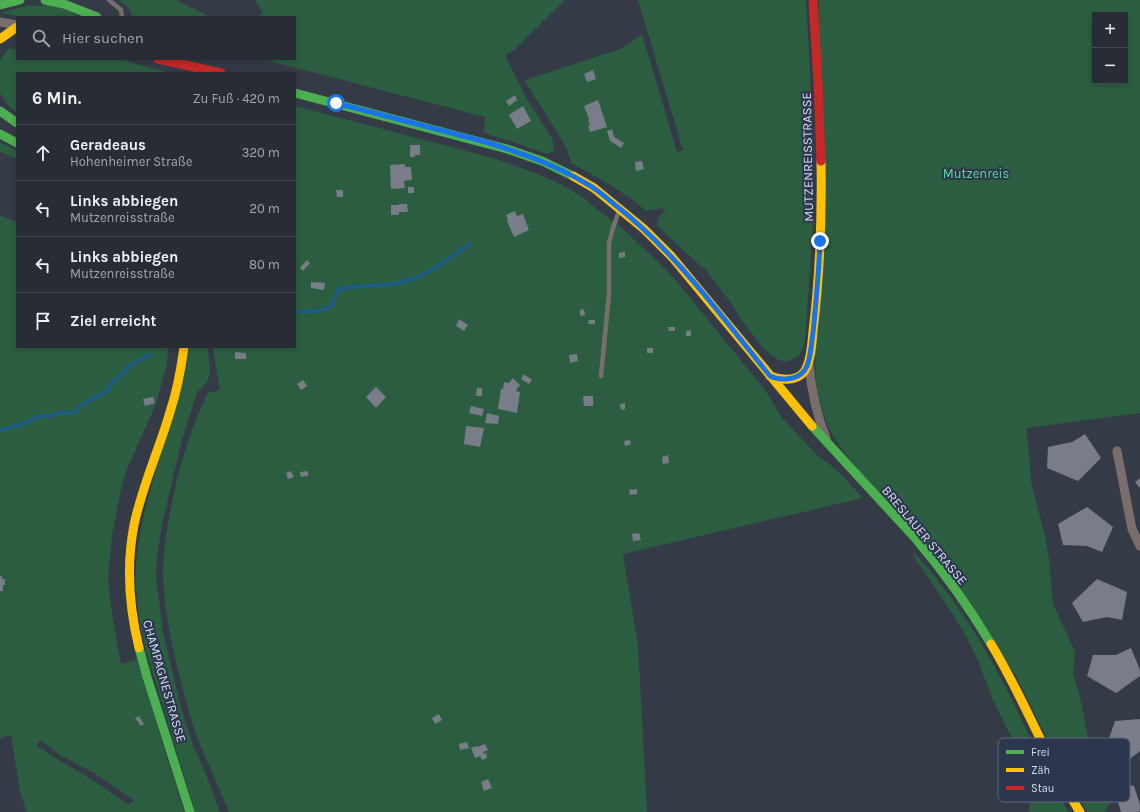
<!DOCTYPE html>
<html lang="de">
<meta charset="utf-8">
<style>
body{margin:0;font-family:Karla,sans-serif;background:#343841;color:#f1f3f6}
.controls{position:absolute;right:12px;top:12px;display:grid;overflow:hidden;border-radius:0px;box-shadow:0 2px 6px #0003}
.controls button{width:36px;height:36px;display:grid;place-items:center;padding:0;border:0;border-bottom:1px solid #444850;background:#282c35;color:#f1f3f6;font:20px sans-serif}
.stop{position:absolute;width:12px;height:12px;margin:-9px;border:3px solid #1a73e8;border-radius:50%;background:#fff}
.stop.end{background:#1a73e8;border-color:#fff;box-shadow:0 1px 4px #0008}
.list{margin:0;padding:0;list-style:none}
h2{display:flex;justify-content:space-between;align-items:center;height:52px;margin:0;padding:0 16px;font-size:17px}
h2 small{font-size:13px;font-weight:400;color:#a5a7ad}
.list li{display:grid;grid-template-columns:26px 1fr auto;gap:12px;align-items:center;box-sizing:border-box;height:56px;padding:0 16px;border-top:1px solid #444850}
.list b{display:block;font-size:15px;white-space:nowrap}
.list p{margin:0;font-size:13px;white-space:nowrap;color:#a5a7ad}
.list em{font-size:13px;font-style:normal;color:#a5a7ad}
.icon{flex:none;width:22px;height:22px;fill:none;stroke:currentColor;stroke-width:2;stroke-linecap:round;stroke-linejoin:round}
.map{position:relative;flex:none;width:1140px;height:812px;overflow:hidden}
.search{position:absolute;background:#282c35;box-shadow:0 2px 6px #0003;left:16px;top:16px;width:280px;height:44px;display:flex;align-items:center;gap:10px;box-sizing:border-box;padding:0 14px;border-radius:0px;color:#a5a7ad;font-size:15px}
.panel{position:absolute;background:#282c35;box-shadow:0 2px 6px #0003;left:16px;top:72px;width:280px;height:276px;border-radius:0px}
.map>svg:first-child{display:block}
</style>
<div class="map">
<svg width="1140" height="812" viewBox="0 0 1140 812">
<rect width="100%" height="100%" fill="#353a47"/>
<path fill="#2b5e41" fill-rule="evenodd" d="M119,0H176L211,17H132L129,8Z
M255,0H565L514,50L505,55L527,99L553,140L554,151L547,154L516,143L484,133L485,117L262,59H295V17H256L263,13Z
M638,0H806L814,144V210L806,329L804,345L800,354L797,357L787,362L779,360L771,355L762,347L739,316L731,303L706,270L686,253L657,225L659,216L666,211L662,208L647,211C623,192 598,177 571,163C567,145 557,132 548,118C540,106 532,93 525,80L623,48L642,34L677,152L683,150Z
M819,0H1140V413L1026,428L1030,464L1031,482L1045,536L1049,559L1053,604L1075,652L1073,674L1080,697L1092,757L1118,791L1104,812H1087L1067,779L1015,674L836,441C819,411 816,392 815,358ZM1095,15H1125V81H1095Z
M55,5L81,17H26L0,13L26,6Z
M17,45V59H119L169,73H17V113L7,104L0,93V60L4,54L9,48L14,50Z
M295,106L493,158L535,173L558,183L583,197L593,206L623,229L660,264L678,283L765,390L782,418L818,456L838,471L863,498L623,554L638,645L647,812H229C219,787 207,762 197,737C189,715 184,692 178,670C170,637 163,602 163,568C164,542 169,518 174,493C182,458 192,425 208,393L220,390L217,374L213,347H295Z
M0,142L17,151V159L1,152L0,154Z
M0,216L17,222V347H168L167,364L156,404L127,469L122,485L112,535L108,580L112,614L121,664L137,660L184,812H27L20,792L11,735L3,737L0,739ZM40,740L60,755L94,773L134,800L129,805L93,780L57,759L37,745Z
M189,347H208L210,375L207,382L197,392L182,440L163,520L157,554L156,577L163,632L181,708L194,748L205,772L220,812H195L145,647L139,618L135,579L137,552L143,518Z
M914,552C951,593 982,641 1007,690C1019,714 1030,738 1041,761C1050,778 1058,796 1069,812H1029L1031,796L1017,749L993,700L977,658L964,633L954,616L913,555Z"/>
<g fill="none" stroke-linecap="round" stroke-linejoin="round">
<path stroke="#1b5c89" stroke-width="3.5" d="M295,311C305,312 330,313 334,301C336,296 335,293 339,289C360,285 382,287 403,282C428,276 449,258 470,244
M0,430L23,424L40,416H50L63,412L71,413L74,412L83,404L106,392L110,385L131,365L151,354"/>
</g>
<path fill="#787d88" d="M593,70L596,79L587,82L584,74Z
M515,95L517,100L509,106L506,101Z
M598,100L607,127L590,132L588,126H590L588,120L589,119L584,106Z
M523,106L531,121L517,129L509,115Z
M612,129L614,137L624,143L621,148L610,141L607,131Z
M410,145H420V155H415V157H410Z
M642,161L644,169L636,171L635,162Z
M405,164V167H411L412,180L404,181L405,188L391,189L390,165Z
M408,187H414V193H408Z
M336,190H343V197H337Z
M399,204H407L408,212H399V215H391V205H399Z
M515,211L517,216L523,214L529,230L514,237L507,221L508,220L506,215Z
M625,252V257L619,258V253Z
M307,260L310,263L303,271L300,268Z
M311,282L325,283L324,290L311,288Z
M584,309L585,315L580,316V310Z
M459,319L468,325L464,331L456,326Z
M589,320H595V324H588Z
M668,327H675V331H669Z
M691,330V336H686V331Z
M647,348H653V353H647Z
M235,352L246,353V359H235Z
M577,354L578,361L570,363L569,355Z
M524,374L532,380L529,384L521,379Z
M513,378L520,385L516,390V391L520,392L517,413L498,409L501,389H503L504,382L509,383Z
M303,380L307,386L301,390L297,384Z
M376,387L386,397L376,408L366,397Z
M477,388H482V396H476Z
M583,396H593V406H584Z
M153,397L155,403L145,406L143,399Z
M625,403V409L621,410L620,404Z
M471,406L484,409L482,416L469,413Z
M487,413L499,416L498,424L485,423Z
M466,426L484,428L480,447L464,444Z
M1085,434L1101,458L1078,481L1047,468L1048,447L1072,442Z
M630,440L631,444L625,446L624,441Z
M668,455L669,463L663,464L662,457Z
M291,471L294,477L288,479L286,473Z
M308,471V476L301,477L300,472Z
M1140,478V488L1135,482Z
M637,489V494L630,495L629,490Z
M1087,507L1113,527L1102,552L1087,546L1063,545L1058,524Z
M639,533L641,540L633,541L632,534Z
M0,576H2V579H5V585H3V591H0Z
M1097,579L1127,592L1122,620L1107,617L1083,622L1072,603Z
M1131,648L1140,670V676L1116,693L1087,676L1093,655H1116Z
M439,714L442,720L435,724L432,718Z
M139,716L144,724L141,726L135,718Z
M1140,719V751L1122,765L1104,753L1115,721Z
M467,742L469,748L460,750L459,744Z
M485,744L488,750L483,752L484,754L486,753L487,758L482,760L480,756L475,758L471,748L477,746V747Z
M488,779L492,788L484,791L481,782Z
M1125,785L1134,786L1140,805V811L1138,812H1121L1118,802L1124,801Z"/>
<g fill="none" stroke-linecap="round" stroke-linejoin="round">
<path stroke="#7a6e6d" stroke-width="4.5" d="M109,0L121,10L122,17
M601,376L609,293V243L613,228L619,211"/>
<path stroke="#7a6e6d" stroke-width="9" d="M0,22L17,25
M809,363C811,390 816,413 826,438
M1117,451L1132,529L1140,546"/>
<path stroke="#4caf50" stroke-width="9" d="M45,0L64,4L97,17
M0,5L20,0
M295,93L507,149L542,161L573,176
M0,111L17,123
M0,134L17,143
M812,426L916,539C944,572 969,607 991,644
M139,648L147,677L190,812"/>
<path stroke="#ffc107" stroke-width="9" d="M0,39L17,27
M573,176L594,188L644,229L672,257L812,426
M770,376C780,380 796,382 804,372C811,363 812,343 813,331C820,274 822,218 821,161
M991,644C1024,698 1046,759 1080,812
M139,648C129,607 126,566 134,525C142,486 159,450 170,412C177,391 181,369 184,347"/>
<path stroke="#c62828" stroke-width="9" d="M813,0L818,81L821,161
M158,59L221,73"/>
</g>
<g fill="none" stroke-linecap="round" stroke-linejoin="round">
<path stroke="#1a73e8" stroke-width="5" d="M336,103L486,142C521,153 556,165 587,184C597,189 605,197 614,204C676,252 721,316 770,376C780,381 797,380 804,371C811,363 811,343 813,333C816,302 819,272 820,241"/>
</g>
<g text-anchor="middle" stroke-width="4" stroke-linejoin="round" paint-order="stroke">
<g font-size="13" fill="#d7deee" stroke="#2d364f">
<text transform="translate(807 157) rotate(-91)" y="5">MUTZENREISSTRASSE</text>
<text transform="translate(925 535) rotate(50)" y="5">BRESLAUER STRASSE</text>
<text transform="translate(165 681) rotate(74)" y="5">CHAMPAGNESTRASSE</text>
</g>
<g font-size="13" fill="#5cdd90" stroke="#2d364f">
<text x="976" y="178">Mutzenreis</text>
</g>
</g>
<rect x="998" y="738" width="132" height="64" rx="6" fill="#2d364f" stroke="#60687f" stroke-width="1"/>
<rect x="1006" y="750" width="18" height="4" fill="#4caf50"/>
<rect x="1006" y="768" width="18" height="4" fill="#ffc107"/>
<rect x="1006" y="786" width="18" height="4" fill="#c62828"/>
<g font-size="11" fill="#d7deee">
<text x="1031" y="756">Frei</text>
<text x="1031" y="774">Zäh</text>
<text x="1031" y="792">Stau</text>
</g>
</svg>
<div class="controls">
<button>+</button>
<button>−</button>
</div>
<div class="stop" style="left:336px;top:103px"></div>
<div class="stop end" style="left:820px;top:241px"></div>
<div class="search"><svg class="icon" aria-label="search" viewBox="0 0 24 24"><circle cx="10" cy="10" r="6"/><path d="M15 15l6 6"/></svg>Hier suchen</div>
<section class="panel">
<h2>6 Min.<small>Zu Fuß · 420 m</small></h2>
<ul class="list">
<li><svg class="icon" aria-label="ahead" viewBox="0 0 24 24"><path d="M12 20V5M6 11l6-6 6 6"/></svg><div><b>Geradeaus</b><p>Hohenheimer Straße</p></div><em>320 m</em></li>
<li><svg class="icon" aria-label="left" viewBox="0 0 24 24"><path d="M17 20v-9H6M10 6l-5 5 5 5"/></svg><div><b>Links abbiegen</b><p>Mutzenreisstraße</p></div><em>20 m</em></li>
<li><svg class="icon" aria-label="left" viewBox="0 0 24 24"><path d="M17 20v-9H6M10 6l-5 5 5 5"/></svg><div><b>Links abbiegen</b><p>Mutzenreisstraße</p></div><em>80 m</em></li>
<li><svg class="icon" aria-label="arrive" viewBox="0 0 24 24"><path d="M6 21V4h12l-3 4 3 4H6"/></svg><div><b>Ziel erreicht</b></div></li>
</ul>
</section>
</div>
